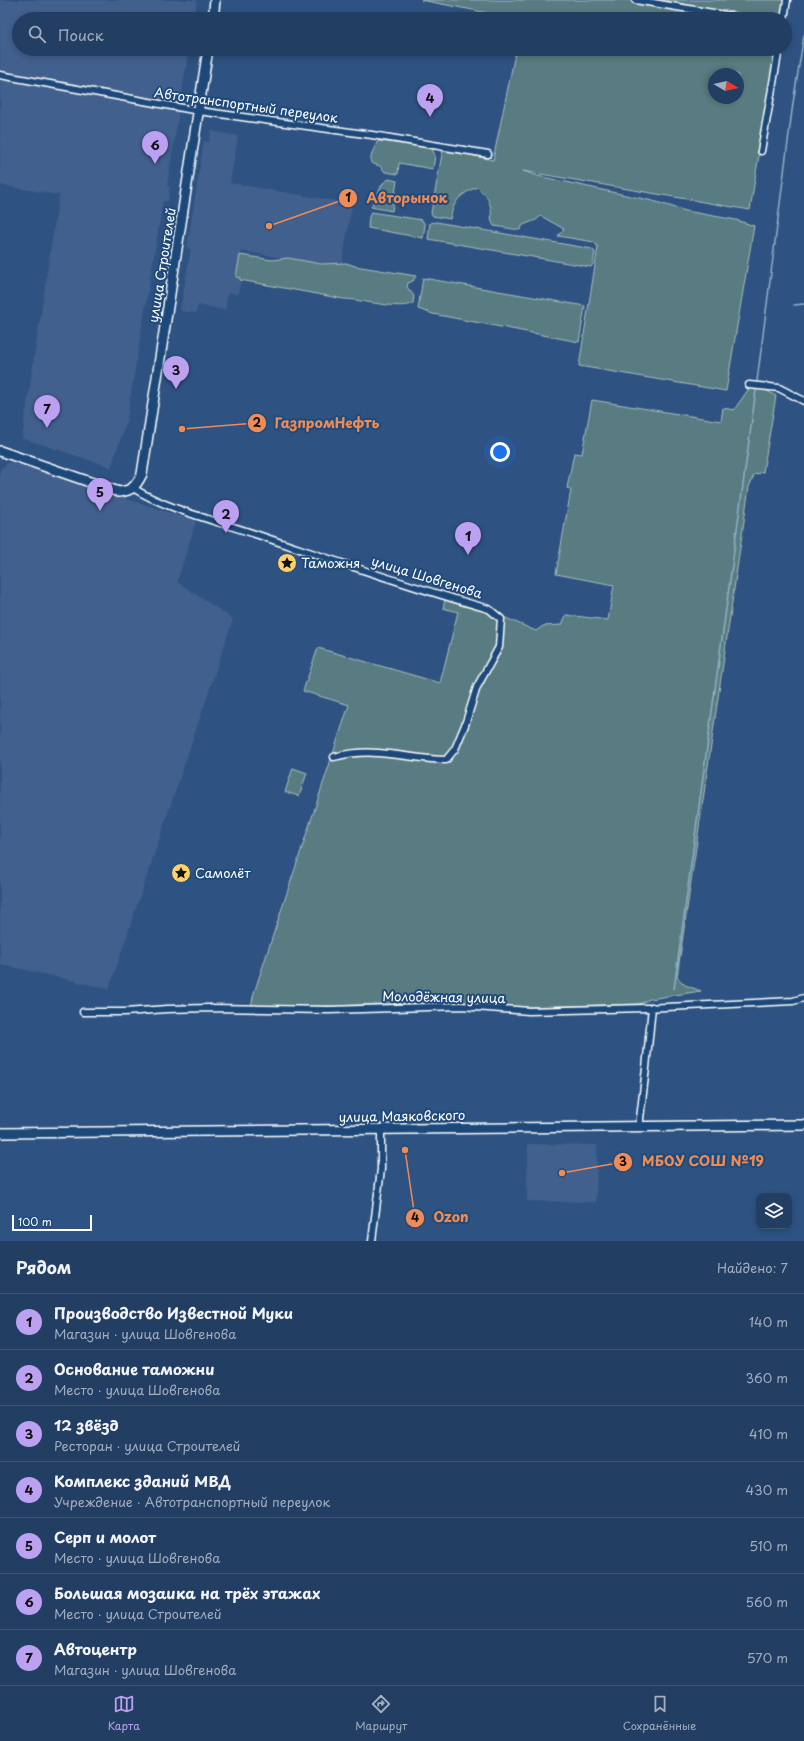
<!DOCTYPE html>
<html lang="ru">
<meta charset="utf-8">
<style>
body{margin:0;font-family:"Playpen Sans",sans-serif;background:#2e496b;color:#f1f3f6}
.controls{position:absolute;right:12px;bottom:12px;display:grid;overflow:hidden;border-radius:8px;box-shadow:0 2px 6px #0003}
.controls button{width:36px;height:36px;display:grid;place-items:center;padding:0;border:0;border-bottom:1px solid #3f5777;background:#223e62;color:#f1f3f6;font:20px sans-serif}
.compass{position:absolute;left:708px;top:68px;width:36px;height:36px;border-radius:50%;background:#223e62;box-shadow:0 2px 6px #0003;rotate:99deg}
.scale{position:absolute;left:12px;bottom:10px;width:80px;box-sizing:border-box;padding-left:4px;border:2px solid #fff;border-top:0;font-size:11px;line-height:14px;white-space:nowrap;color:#fff;-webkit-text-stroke:3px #1f4a7a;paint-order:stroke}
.you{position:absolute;left:500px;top:452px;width:14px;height:14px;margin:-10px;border:3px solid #fff;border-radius:50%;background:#1a73e8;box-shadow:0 0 0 6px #1a73e833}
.badge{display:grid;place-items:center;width:26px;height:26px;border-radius:50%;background:#bca0f2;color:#111;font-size:13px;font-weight:700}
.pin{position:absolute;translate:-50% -33px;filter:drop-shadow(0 1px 2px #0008)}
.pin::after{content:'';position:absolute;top:21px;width:14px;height:12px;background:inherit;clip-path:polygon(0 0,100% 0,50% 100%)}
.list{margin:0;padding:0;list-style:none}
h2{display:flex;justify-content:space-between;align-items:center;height:52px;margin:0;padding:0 16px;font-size:17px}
h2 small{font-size:13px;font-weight:400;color:#a2aebe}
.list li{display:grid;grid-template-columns:26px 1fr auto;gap:12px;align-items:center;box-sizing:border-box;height:56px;padding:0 16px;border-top:1px solid #3f5777}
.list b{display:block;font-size:15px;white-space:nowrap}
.list p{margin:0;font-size:13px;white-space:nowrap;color:#a2aebe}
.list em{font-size:13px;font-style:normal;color:#a2aebe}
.icon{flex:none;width:22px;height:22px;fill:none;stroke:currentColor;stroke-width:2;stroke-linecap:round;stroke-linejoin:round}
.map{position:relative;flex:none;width:804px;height:1241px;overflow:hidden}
.search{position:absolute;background:#223e62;box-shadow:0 2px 6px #0003;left:12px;right:12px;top:12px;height:44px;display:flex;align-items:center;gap:10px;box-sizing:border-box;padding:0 14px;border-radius:22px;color:#a2aebe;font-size:15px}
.sheet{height:444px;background:#223e62}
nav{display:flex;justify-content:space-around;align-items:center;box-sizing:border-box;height:56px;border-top:1px solid #3f5777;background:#223e62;font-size:11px;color:#a2aebe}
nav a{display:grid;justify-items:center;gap:2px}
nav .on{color:#bca0f2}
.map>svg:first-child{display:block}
</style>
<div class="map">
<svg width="804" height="1241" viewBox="0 0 804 1241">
<rect width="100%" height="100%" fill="#2e5382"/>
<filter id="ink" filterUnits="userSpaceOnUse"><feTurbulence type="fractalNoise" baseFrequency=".025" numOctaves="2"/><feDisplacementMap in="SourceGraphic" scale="8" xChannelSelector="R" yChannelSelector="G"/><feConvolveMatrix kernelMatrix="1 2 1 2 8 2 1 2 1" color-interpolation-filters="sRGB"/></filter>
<g filter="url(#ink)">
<path fill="#43618e" d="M0,0H197L194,19H19V49H189L167,186L170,187L168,201H163L126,423L111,467L22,438L59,195L0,185Z
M211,131L238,136L230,183L352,204L342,264H321L241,251L236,277L241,278L238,294L228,293L225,310L198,305L196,313L180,311L191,249L187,248L204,141L209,142Z
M10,462L196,521L177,582L233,619L109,989L0,964V469Z
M528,1144L597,1145L596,1202L527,1201Z"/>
<path fill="#587c81" stroke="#acbec0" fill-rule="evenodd" d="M421,0H784L781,19H519Z
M516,49H776L750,210L523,171L538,176L653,201L686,211L736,220L754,226L726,391L579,366L598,247L594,242L558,236L564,229L541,216L536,220L523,225L520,230L494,226C489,219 493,212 490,205C488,197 483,192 477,187C459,195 454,201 450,219L433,216L431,213L443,149L493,160ZM714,74H738V98H714Z
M378,141L432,148L435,156L433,169L399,163L398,174L385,172L380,166L371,163C370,155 374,148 378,141Z
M389,179L397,181L392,211L371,207L383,183Z
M371,212L422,220L425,225L423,238L368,228L369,217Z
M436,222L592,249L595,252L593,264L591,267L428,239L430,223Z
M240,255L272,260L288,258L321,264L346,263L355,266L416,276L413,281L408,283L407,287L414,296L413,303C402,311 359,299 344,299L240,280V278L236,277Z
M423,278L585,306L579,342L433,314L418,309Z
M750,387L764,389L776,396L763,472L754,475L749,487L677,977L685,985L701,991L650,999L639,1004L521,1007L406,1003L330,1006H251L254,993L349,705L303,691L318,648L440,683L458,612L443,608L445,600L468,607L492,612L536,631L543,626L562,625L566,615L608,620L614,585L556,574L571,490L567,488L574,453L582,454L592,400L721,421L723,408L734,410Z
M293,768L307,773L299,796L285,792Z"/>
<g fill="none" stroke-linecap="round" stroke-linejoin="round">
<path stroke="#91b1c8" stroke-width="1.5" d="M794,305L804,304
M757,381L793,103L804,35
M674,989L756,390"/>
<g stroke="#fff" stroke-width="9">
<path id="street" d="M635,0L749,19
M784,19L787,0
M0,75L199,111L372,135L488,154
M761,151L779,49
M749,385L779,388L804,401
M133,488C166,509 217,521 255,534C333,560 410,587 489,609L501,619L499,647L477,687L465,725L455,749L446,760C405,759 376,746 334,757
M83,1012H125L167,1009L209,1008L329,1010L461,1006L529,1011L645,1008L793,1001L804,998
M639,1127L646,1068L652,1007
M372,1241L381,1169V1129"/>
</g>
<g stroke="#fff" stroke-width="12">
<path id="secondary" d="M213,19L215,0
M0,451L119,492C132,491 136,486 142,474L208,49
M0,1133C268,1131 536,1128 804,1125"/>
</g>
<use href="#street" stroke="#1f4a7a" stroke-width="6"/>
<use href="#secondary" stroke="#1f4a7a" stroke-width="9"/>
</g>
</g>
<defs>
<g id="sight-disc" transform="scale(1)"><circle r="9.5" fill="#ffd166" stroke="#1f4a7a"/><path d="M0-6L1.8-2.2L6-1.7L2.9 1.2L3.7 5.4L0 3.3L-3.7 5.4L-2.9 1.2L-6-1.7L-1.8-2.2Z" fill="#111"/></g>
</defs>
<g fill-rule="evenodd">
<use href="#sight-disc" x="287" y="563"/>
<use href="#sight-disc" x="181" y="873"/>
</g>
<g text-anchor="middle" stroke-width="4" stroke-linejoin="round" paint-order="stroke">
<g font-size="13" fill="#fff" stroke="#1f4a7a">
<text transform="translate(246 105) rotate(8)" y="5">Автотранспортный переулок</text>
<text transform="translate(162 265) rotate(-81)" y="5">улица Строителей</text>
<text transform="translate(427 577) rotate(17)" y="5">улица Шовгенова</text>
<text transform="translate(444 997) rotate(1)" y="5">Молодёжная улица</text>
<text transform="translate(402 1116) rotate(-1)" y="5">улица Маяковского</text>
</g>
<g font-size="13" fill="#fff" stroke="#1f4a7a" text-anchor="start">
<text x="301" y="568">Таможня</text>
<text x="195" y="878">Самолёт</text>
</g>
</g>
<path fill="none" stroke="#ef8b55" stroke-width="1.5" d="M269 226L348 198M182 429L257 423M562 1173L623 1162M405 1150L415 1218"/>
<g fill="#ef8b55" stroke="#1f4a7a" stroke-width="1.5">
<circle cx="269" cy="226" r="4"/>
<circle cx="182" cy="429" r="4"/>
<circle cx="562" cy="1173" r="4"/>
<circle cx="405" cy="1150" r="4"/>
<circle cx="348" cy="198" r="10"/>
<circle cx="257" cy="423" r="10"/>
<circle cx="623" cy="1162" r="10"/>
<circle cx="415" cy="1218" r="10"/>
</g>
<g font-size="12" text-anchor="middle" font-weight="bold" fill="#111">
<text x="348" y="202">1</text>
<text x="257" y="427">2</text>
<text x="623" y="1166">3</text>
<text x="415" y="1222">4</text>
</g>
<g font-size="14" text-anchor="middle" font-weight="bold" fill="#ef8b55" stroke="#1f4a7a" stroke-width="4" stroke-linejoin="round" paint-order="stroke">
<text x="407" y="203">Авторынок</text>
<text x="327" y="428">ГазпромНефть</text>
<text x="703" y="1166">МБОУ СОШ №19</text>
<text x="451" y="1222">Ozon</text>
</g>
</svg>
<div class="controls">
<button><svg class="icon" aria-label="layers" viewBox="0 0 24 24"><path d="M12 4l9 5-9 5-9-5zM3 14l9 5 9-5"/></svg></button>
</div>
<svg class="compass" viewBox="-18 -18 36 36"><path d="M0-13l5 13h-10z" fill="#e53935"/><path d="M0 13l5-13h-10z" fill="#a2aebe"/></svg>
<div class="scale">100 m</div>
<div class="you"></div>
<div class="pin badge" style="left:468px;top:555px">1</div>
<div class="pin badge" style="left:226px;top:533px">2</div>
<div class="pin badge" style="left:176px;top:389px">3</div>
<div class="pin badge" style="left:430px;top:117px">4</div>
<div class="pin badge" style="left:100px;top:511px">5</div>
<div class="pin badge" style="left:155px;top:164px">6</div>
<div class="pin badge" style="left:47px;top:428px">7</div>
<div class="search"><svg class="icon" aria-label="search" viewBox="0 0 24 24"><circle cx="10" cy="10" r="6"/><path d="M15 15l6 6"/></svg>Поиск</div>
</div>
<section class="sheet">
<h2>Рядом<small>Найдено: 7</small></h2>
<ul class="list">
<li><span class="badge">1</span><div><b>Производство Известной Муки</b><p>Магазин · улица Шовгенова</p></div><em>140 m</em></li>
<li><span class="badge">2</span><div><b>Основание таможни</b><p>Место · улица Шовгенова</p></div><em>360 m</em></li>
<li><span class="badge">3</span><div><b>12 звёзд</b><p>Ресторан · улица Строителей</p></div><em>410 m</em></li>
<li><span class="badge">4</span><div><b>Комплекс зданий МВД</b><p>Учреждение · Автотранспортный переулок</p></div><em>430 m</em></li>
<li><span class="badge">5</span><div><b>Серп и молот</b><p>Место · улица Шовгенова</p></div><em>510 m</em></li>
<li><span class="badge">6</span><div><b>Большая мозаика на трёх этажах</b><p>Место · улица Строителей</p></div><em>560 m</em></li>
<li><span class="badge">7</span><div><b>Автоцентр</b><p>Магазин · улица Шовгенова</p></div><em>570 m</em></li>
</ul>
</section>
<nav>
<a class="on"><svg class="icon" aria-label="map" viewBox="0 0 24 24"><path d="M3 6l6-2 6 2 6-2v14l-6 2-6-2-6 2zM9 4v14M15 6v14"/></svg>Карта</a>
<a><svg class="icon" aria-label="directions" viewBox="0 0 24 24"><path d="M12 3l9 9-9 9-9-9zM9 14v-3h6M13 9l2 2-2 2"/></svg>Маршрут</a>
<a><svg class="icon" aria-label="saved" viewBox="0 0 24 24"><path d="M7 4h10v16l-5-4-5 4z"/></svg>Сохранённые</a>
</nav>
